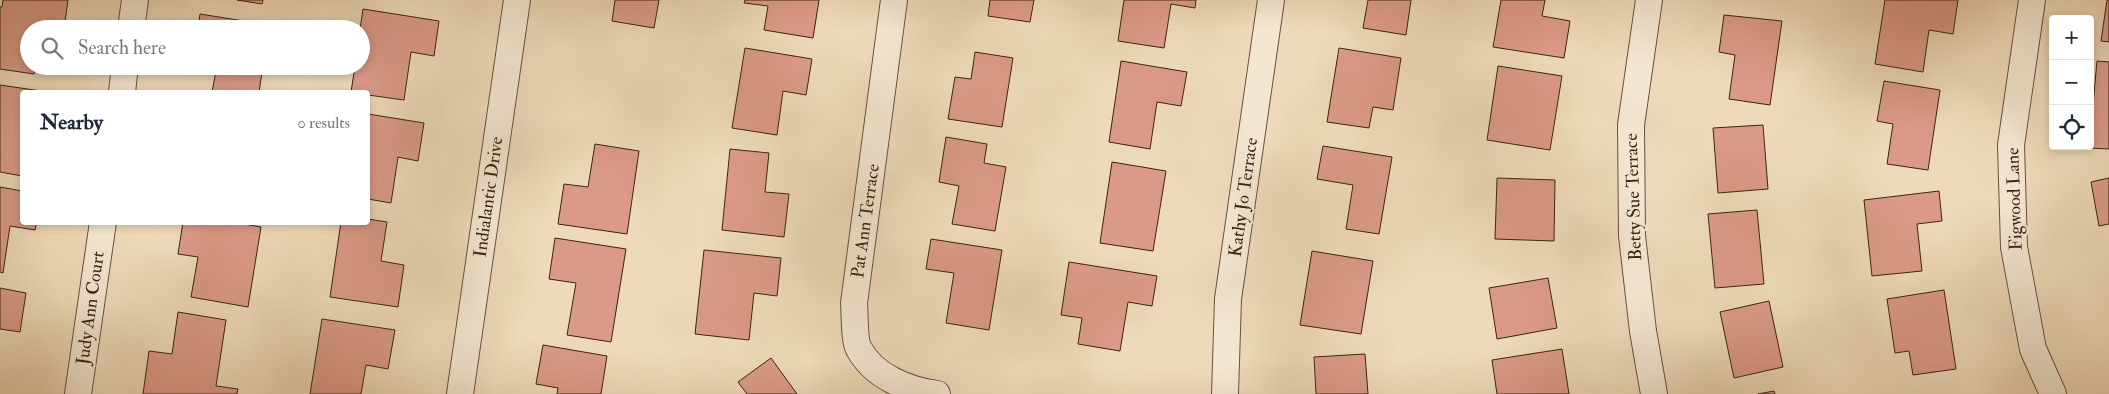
<!DOCTYPE html>
<meta charset="utf-8">
<style>
body{margin:0;font-family:"IM FELL Double Pica",serif;background:#f6f6f7;color:#1f2937}
.controls{position:absolute;right:15px;top:15px;display:grid;overflow:hidden;border-radius:5px;box-shadow:0 2px 8px #0003}
.controls button{width:45px;height:45px;display:grid;place-items:center;padding:0;border:0;border-bottom:1px solid #e0e1e3;background:#fff;color:#1f2937;font:25px sans-serif}
.list{margin:0;padding:0;list-style:none}
h2{display:flex;justify-content:space-between;align-items:center;height:65px;margin:0;padding:0 20px;font-size:21px}
h2 small{font-size:16px;font-weight:400;color:#747a83}
.icon{flex:none;width:28px;height:28px;fill:none;stroke:currentColor;stroke-width:2;stroke-linecap:round;stroke-linejoin:round}
.map{position:relative;flex:none;width:2109px;height:394px;overflow:hidden}
.search{position:absolute;background:#fff;box-shadow:0 2px 8px #0003;left:20px;top:20px;width:350px;height:55px;display:flex;align-items:center;gap:12px;box-sizing:border-box;padding:0 18px;border-radius:28px;color:#747a83;font-size:19px}
.panel{position:absolute;background:#fff;box-shadow:0 2px 8px #0003;left:20px;top:90px;width:350px;height:135px;border-radius:5px}
.map>svg:first-child{display:block}
</style>
<div class="map">
<svg width="2109" height="394" viewBox="0 0 2109 394">
<rect width="100%" height="100%" fill="#eedab9"/>
<filter id="stains"><feTurbulence type="fractalNoise" baseFrequency=".004" numOctaves="4"/><feColorMatrix values="0 0 0 0 .2 0 0 0 0 .09 0 0 0 0 .02 0 0 0 .5 -.17"/></filter>
<radialGradient id="worn" r=".72"><stop offset=".6" stop-color="#630" stop-opacity="0"/><stop offset="1" stop-color="#630" stop-opacity=".3"/></radialGradient>
<path fill="#db9a88" stroke="#3c2316" d="M3,0H68L64,29H29V66H36L34,74L0,69V7H2Z
M237,0H263L262,4Z
M615,0H659L654,28L612,21Z
M745,0H819L813,38L764,30L768,6L744,3Z
M990,0H1034L1030,22L988,16Z
M1124,0H1196L1195,8L1171,4L1164,48L1118,41Z
M1368,0H1411L1406,35L1363,28Z
M1501,0H1545L1542,16L1570,21L1564,58L1493,47Z
M1885,0H1958L1953,34L1929,30L1923,72L1875,64Z
M2107,0H2109V42L2101,41Z
M363,9L439,21L434,56L411,52L404,100L368,95V92H351L355,66H361L360,29Z
M200,14L269,25V29H198Z
M1724,15L1782,21L1770,105L1729,99L1735,55L1719,52Z
M745,48L812,59L806,95L783,91L777,135L732,128Z
M1339,48L1401,58L1393,110L1373,107L1369,128L1327,122Z
M975,52L1013,58L1002,127L948,119L955,77L971,79Z
M1121,61L1187,72L1181,106L1157,102L1150,149L1109,142Z
M2097,61L2109,62V149L2089,148Z
M217,66H263L259,92H212Z
M1498,66L1562,76L1550,150L1487,140Z
M1884,81L1940,90L1928,170L1887,164L1893,124L1877,121Z
M0,85L48,92H22V176L0,172Z
M368,114L424,123L418,161L398,157L391,203L368,199Z
M1763,125L1768,189L1718,193L1713,128Z
M946,137L987,144L984,163L1006,167L995,231L952,224L959,186L939,182Z
M595,144L639,151L627,234L558,224L564,184L588,187Z
M1323,146L1392,157L1379,234L1346,229L1353,185L1317,179Z
M730,149L769,153L765,192L789,194L784,237L722,230Z
M1112,162L1166,171L1153,251L1100,243Z
M1497,178L1555,180L1554,241L1495,239Z
M2109,178V224L2099,226L2091,182Z
M0,187L22,191V222H37L35,230L10,226L3,273L0,272Z
M1939,191L1942,221L1917,224L1922,271L1872,276L1864,200Z
M1757,210L1764,284L1715,288L1708,214Z
M368,219L387,222L381,261L404,265L398,307L330,297L341,222H368Z
M183,222H233L261,227L248,307L191,297L198,257L178,254Z
M555,238L626,249L611,342L567,335L576,283L549,279Z
M931,239L1002,250L989,330L946,323L954,273L926,269Z
M704,250L781,258L777,296L754,293L749,340L695,334Z
M1312,251L1373,261L1361,334L1300,325Z
M1069,262L1157,276L1152,306L1128,302L1120,351L1078,344L1082,318L1061,315Z
M1548,278L1557,328L1497,339L1489,288Z
M0,288L26,293L20,332L0,329Z
M1944,290L1956,369L1913,375L1909,351L1895,353L1887,299Z
M1769,301L1783,367L1734,378L1720,312Z
M178,312L226,320L216,386L238,389L237,394H143L149,351L172,354Z
M322,319L395,330L388,369L366,365L361,394H310Z
M543,345L607,356L601,394H557L558,388L536,384Z
M1562,349L1569,394H1497L1492,360Z
M1365,354L1368,394H1316L1314,357Z
M771,358L797,394H747L738,382Z
M1774,391L1775,394H1758Z"/>
<g fill="none" stroke-linecap="round" stroke-linejoin="round">
<g stroke="#68513f" stroke-width="28">
<path id="street" d="M894,0L854,303C855,314 854,341 859,349C874,377 908,390 937,394
M1649,0L1631,125L1632,236L1643,331L1654,394
M2032,0L2011,145L2014,247L2033,349L2053,394
M131,29L135,0
M122,92L125,66
M78,394L103,222
M460,394L517,0
M1225,394L1228,299L1271,0"/>
</g>
<use href="#street" stroke="#f4e7d2" stroke-width="26"/>
</g>
<g text-anchor="middle" stroke-width="4.5" stroke-linejoin="round" paint-order="stroke">
<g font-size="18" fill="#3c2316" stroke="#f4e7d2">
<text transform="translate(488 197) rotate(-82)" y="6">Indialantic Drive</text>
<text transform="translate(1243 197) rotate(-82)" y="6">Kathy Jo Terrace</text>
<text transform="translate(1633 197) rotate(-92)" y="6">Betty Sue Terrace</text>
<text transform="translate(2014 199) rotate(-92)" y="6">Figwood Lane</text>
<text transform="translate(865 221) rotate(-82)" y="6">Pat Ann Terrace</text>
<text transform="translate(90 308) rotate(-82)" y="6">Judy Ann Court</text>
</g>
</g>
<rect width="100%" height="100%" filter="url(#stains)"/>
<rect width="100%" height="100%" fill="url(#worn)"/>
</svg>
<div class="controls">
<button>+</button>
<button>−</button>
<button><svg class="icon" aria-label="locate" viewBox="0 0 24 24"><circle cx="12" cy="12" r="6"/><path d="M12 2v4M12 18v4M2 12h4M18 12h4"/></svg></button>
</div>
<div class="search"><svg class="icon" aria-label="search" viewBox="0 0 24 24"><circle cx="10" cy="10" r="6"/><path d="M15 15l6 6"/></svg>Search here</div>
<section class="panel">
<h2>Nearby<small>0 results</small></h2>
<ul class="list">
</ul>
</section>
</div>
